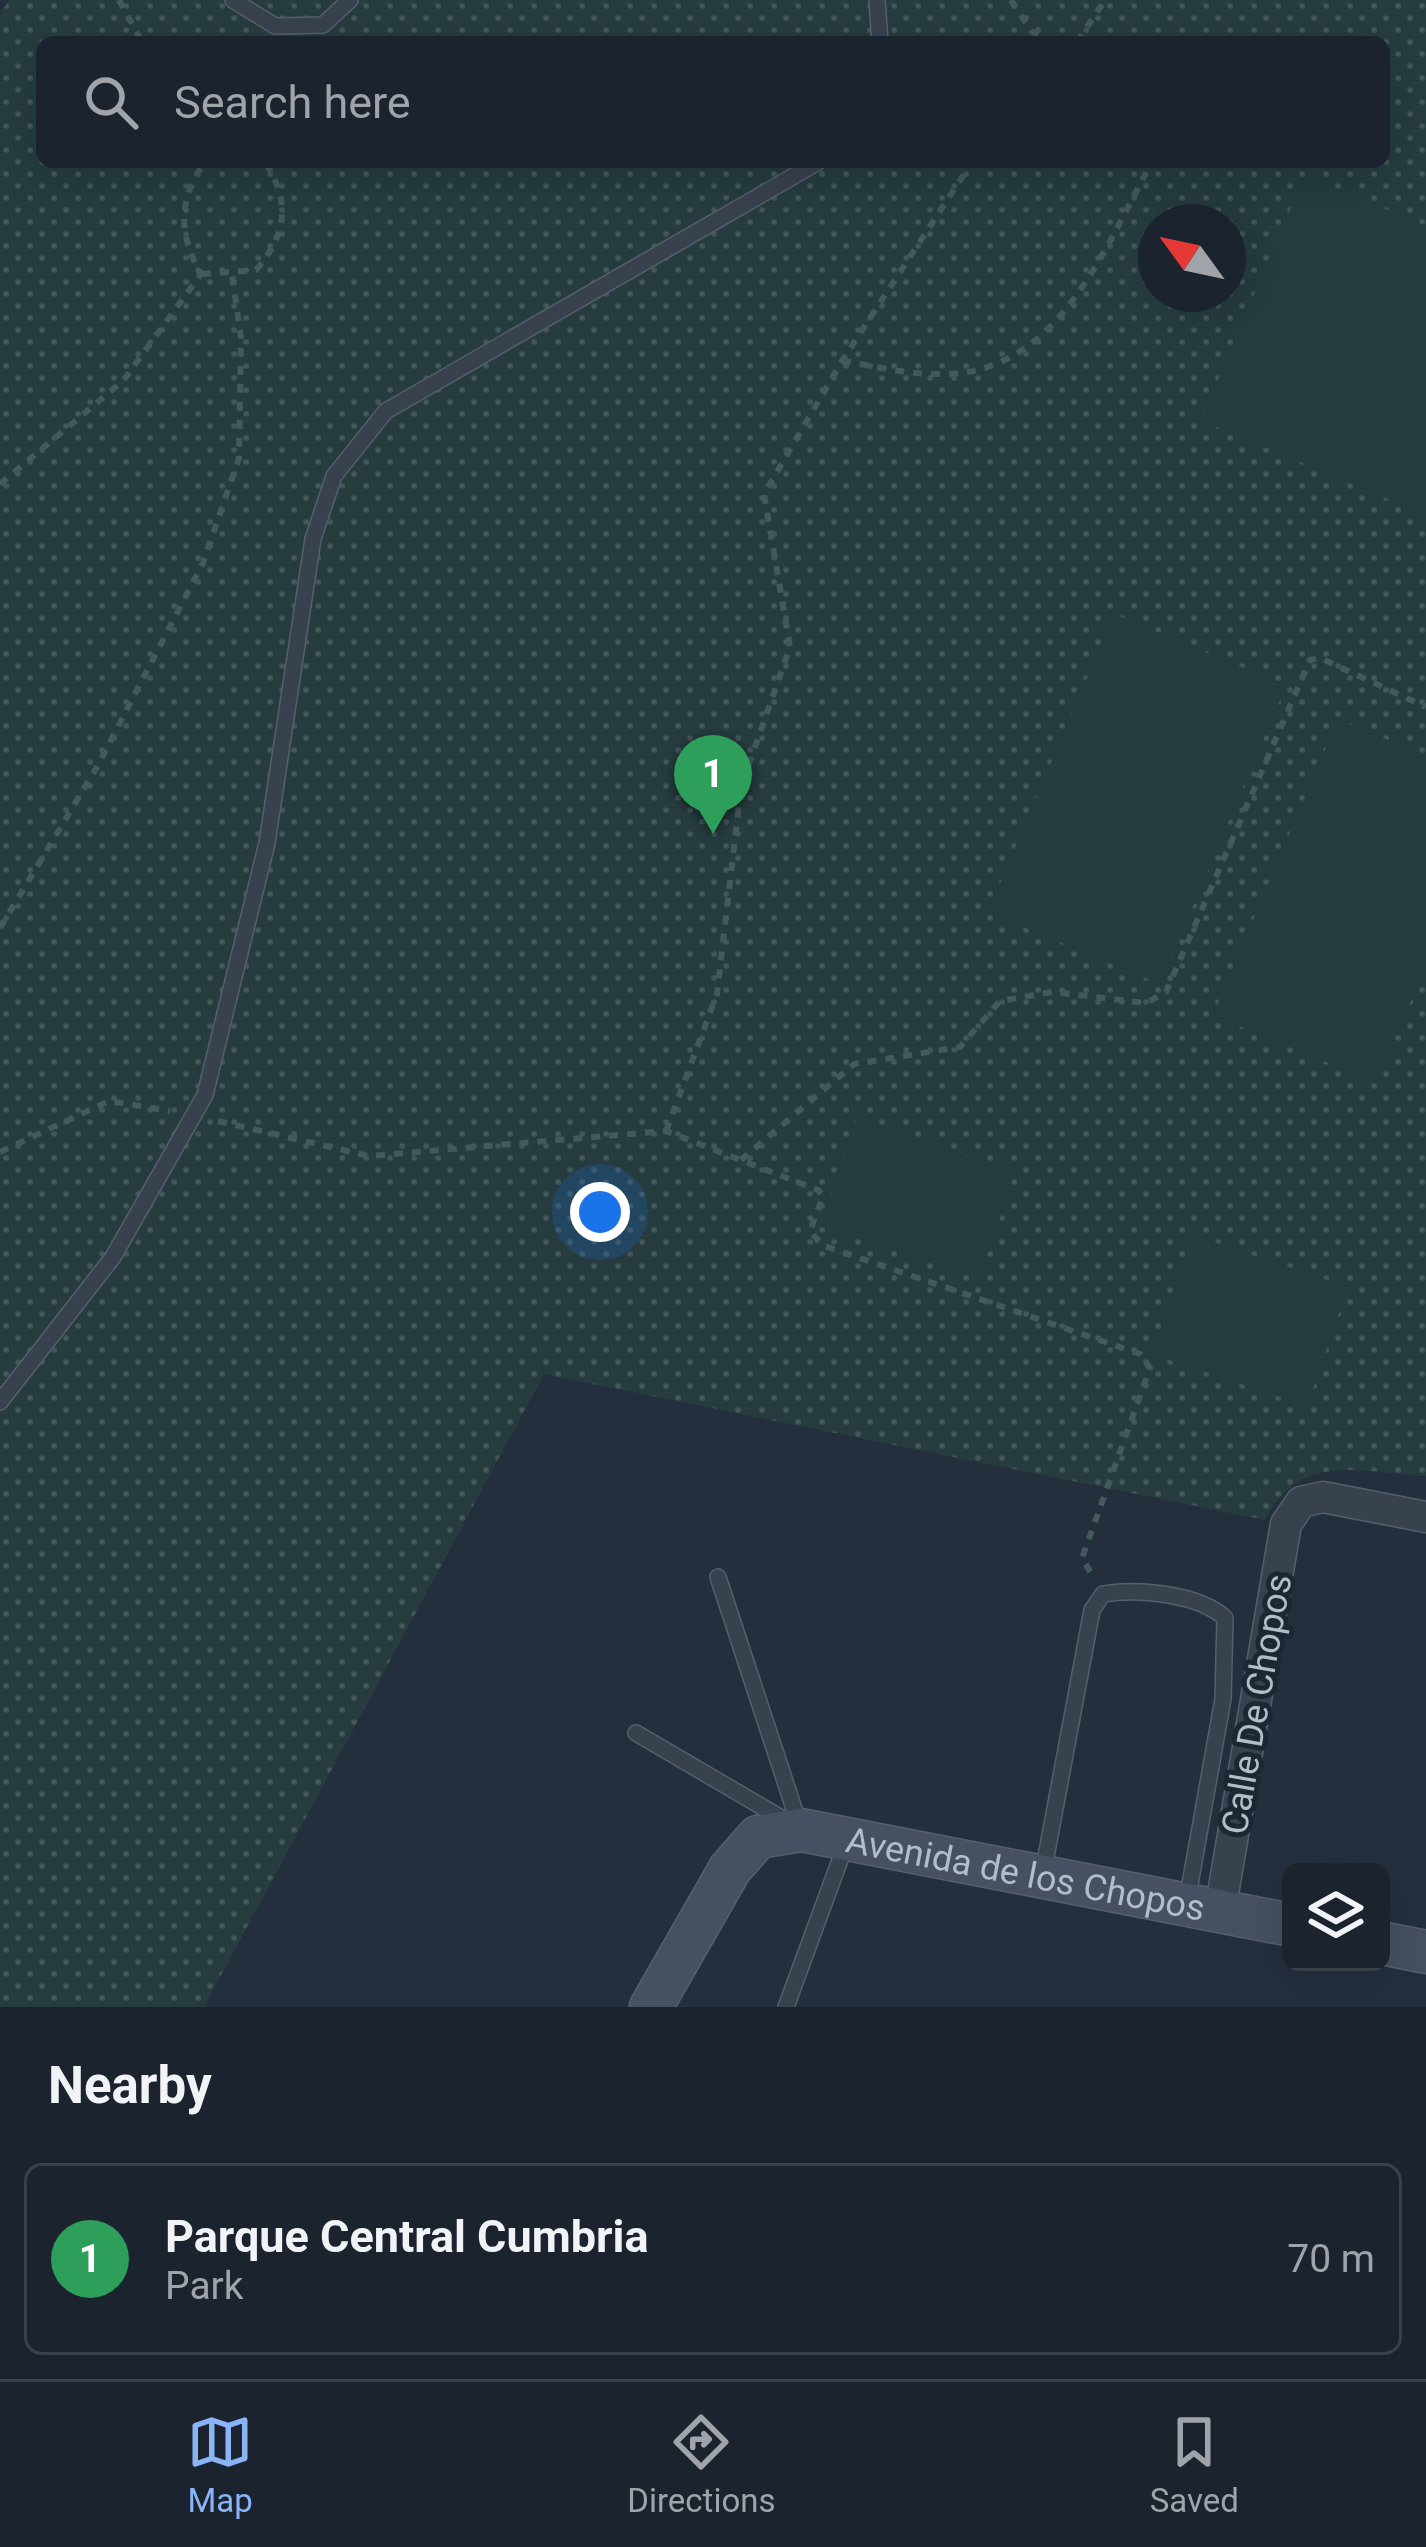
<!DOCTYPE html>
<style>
body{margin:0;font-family:Roboto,sans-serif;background:#242b36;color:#f1f3f6}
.controls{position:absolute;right:36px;bottom:36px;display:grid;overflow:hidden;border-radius:18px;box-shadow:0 12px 48px #0002}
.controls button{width:108px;height:108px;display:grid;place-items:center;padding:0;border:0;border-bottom:3px solid #39404a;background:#1b232e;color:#f1f3f6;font:60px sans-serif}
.compass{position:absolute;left:1138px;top:204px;width:108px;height:108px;border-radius:50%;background:#1b232e;box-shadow:0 12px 48px #0002;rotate:303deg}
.you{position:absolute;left:600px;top:1212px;width:42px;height:42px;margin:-30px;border:9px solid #fff;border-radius:50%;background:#1a73e8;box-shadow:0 0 0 18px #1a73e833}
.badge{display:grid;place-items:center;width:78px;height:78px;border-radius:50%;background:#8ab4f8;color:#fff;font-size:39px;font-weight:700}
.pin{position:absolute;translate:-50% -99px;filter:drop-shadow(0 3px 6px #0008)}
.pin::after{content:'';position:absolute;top:63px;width:42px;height:36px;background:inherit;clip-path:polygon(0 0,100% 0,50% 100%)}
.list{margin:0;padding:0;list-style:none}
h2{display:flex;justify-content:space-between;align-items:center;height:156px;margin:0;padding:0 48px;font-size:51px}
h2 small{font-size:39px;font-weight:400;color:#a0a4aa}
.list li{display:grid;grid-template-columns:78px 1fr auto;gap:36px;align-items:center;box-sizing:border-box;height:192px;margin:0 24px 24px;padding:0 24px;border:3px solid #39404a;border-radius:18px}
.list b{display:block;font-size:45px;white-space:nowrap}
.list p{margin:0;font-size:39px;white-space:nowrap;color:#a0a4aa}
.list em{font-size:39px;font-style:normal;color:#a0a4aa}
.icon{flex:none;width:66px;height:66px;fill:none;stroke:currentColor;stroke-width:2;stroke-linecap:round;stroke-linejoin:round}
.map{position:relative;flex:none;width:1426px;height:2007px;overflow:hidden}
.search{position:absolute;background:#1b232e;box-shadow:0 12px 48px #0002;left:36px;right:36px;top:36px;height:132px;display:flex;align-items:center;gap:30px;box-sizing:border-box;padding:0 42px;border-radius:18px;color:#a0a4aa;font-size:45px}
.sheet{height:372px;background:#1b232e}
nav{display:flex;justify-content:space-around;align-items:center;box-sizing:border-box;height:168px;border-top:3px solid #39404a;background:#1b232e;font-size:33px;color:#a0a4aa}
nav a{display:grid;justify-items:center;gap:6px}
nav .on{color:#8ab4f8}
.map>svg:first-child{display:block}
</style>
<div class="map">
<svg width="1426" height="2007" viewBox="0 0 1426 2007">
<defs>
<pattern id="grass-dots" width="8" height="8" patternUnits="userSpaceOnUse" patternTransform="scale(3)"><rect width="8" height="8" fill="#263c3f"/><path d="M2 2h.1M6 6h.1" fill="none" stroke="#435659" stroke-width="1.8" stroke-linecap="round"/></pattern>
</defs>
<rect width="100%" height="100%" fill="#242f3e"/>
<path fill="url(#grass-dots)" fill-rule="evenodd" d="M9,0H1426V1476C1360,1472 1300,1451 1265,1520L544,1374L204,2007H0V15ZM42,42H1384V162H42ZM1156,222H1228V294H1156Z"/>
<path fill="#263c3f" d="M1305,175L1426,226V515L1201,420Z
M1114,614L1286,686L1160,984L988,912Z
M1338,719L1426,756V965L1376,1083L1213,1015Z
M857,1119L1015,1172L979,1279L821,1226Z
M1192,1235L1348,1287L1307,1406L1152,1354Z"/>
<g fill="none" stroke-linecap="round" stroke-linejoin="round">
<g stroke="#565f6c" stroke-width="18">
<path id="lane" d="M233,0L275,26L323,25L350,0
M877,0L880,42
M0,1402L113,1257L205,1095L267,843L313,539L334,476L386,411L818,162
M718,1577L800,1827
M636,1733L788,1822
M1043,1873L1092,1610L1103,1594C1138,1588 1199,1594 1225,1618L1223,1699L1187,1901
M786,2007L847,1841"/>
</g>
<g stroke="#565f6c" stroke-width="33">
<path id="street" d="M1220,1911L1286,1524L1301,1502L1323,1497L1426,1517"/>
</g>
<g stroke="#565f6c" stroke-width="45">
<g id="secondary">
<path d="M1381,1943L1426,1952"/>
<path id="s1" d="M651,2007L730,1869L758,1837L801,1830L1291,1925"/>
</g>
</g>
<path stroke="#44595c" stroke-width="6" stroke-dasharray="9 9" stroke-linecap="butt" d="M119,0L142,42
M1011,0L1031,31L1049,42
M1077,42L1105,0
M202,274L256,270C287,234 291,202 265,162
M842,361C875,366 909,375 943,374C1059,374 1105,246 1152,162
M0,484L123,381L201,274C178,234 178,200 205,162
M0,928L97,767L203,563L239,458L241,338L232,275
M218,1121L369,1156L666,1131L818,1190L823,1196L810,1231L822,1245L1140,1354L1150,1368L1082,1558L1091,1573
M666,1131L717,994L741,787L790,647L764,494L842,361L972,162
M0,1152L109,1101L170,1111
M741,1160L854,1064L960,1047L1000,1001L1052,992L1146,1003L1166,992L1310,660L1320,658L1426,707"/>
<use href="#lane" stroke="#38414e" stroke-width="15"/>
<use href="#street" stroke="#38414e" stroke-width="30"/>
<use href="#secondary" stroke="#465061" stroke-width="42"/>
</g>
<g text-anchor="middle" stroke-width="10" stroke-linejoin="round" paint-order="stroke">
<g font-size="36" fill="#b4bcc9" stroke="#1d2633">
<text transform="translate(1256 1704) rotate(-80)" y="13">Calle De Chopos</text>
<text dy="13" stroke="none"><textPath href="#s1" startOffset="474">Avenida de los Chopos</textPath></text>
</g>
</g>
</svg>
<div class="controls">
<button><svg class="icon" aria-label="layers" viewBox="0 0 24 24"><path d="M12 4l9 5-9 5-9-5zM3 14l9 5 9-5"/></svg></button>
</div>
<svg class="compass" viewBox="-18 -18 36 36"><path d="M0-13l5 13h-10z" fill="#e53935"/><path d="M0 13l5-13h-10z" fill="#a0a4aa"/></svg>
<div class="you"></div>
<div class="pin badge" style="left:713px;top:834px;background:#2e9e5b">1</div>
<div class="search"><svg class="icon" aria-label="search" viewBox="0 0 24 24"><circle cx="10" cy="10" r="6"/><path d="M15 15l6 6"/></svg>Search here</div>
</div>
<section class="sheet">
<h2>Nearby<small></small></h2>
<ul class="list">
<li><span class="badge" style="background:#2e9e5b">1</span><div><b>Parque Central Cumbria</b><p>Park</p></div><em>70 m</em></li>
</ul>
</section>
<nav>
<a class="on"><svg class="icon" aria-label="map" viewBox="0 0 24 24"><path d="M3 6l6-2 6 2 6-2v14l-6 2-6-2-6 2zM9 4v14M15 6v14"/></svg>Map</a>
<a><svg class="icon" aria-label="directions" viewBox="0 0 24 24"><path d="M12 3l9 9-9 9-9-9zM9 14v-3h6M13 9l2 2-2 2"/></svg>Directions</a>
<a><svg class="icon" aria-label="saved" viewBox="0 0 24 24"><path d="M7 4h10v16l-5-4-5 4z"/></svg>Saved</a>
</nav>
